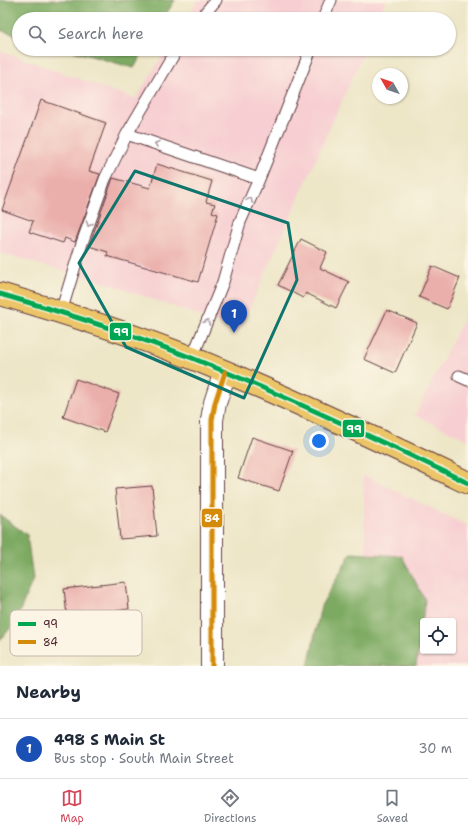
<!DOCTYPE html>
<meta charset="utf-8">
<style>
body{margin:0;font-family:"Shantell Sans",sans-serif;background:#f2f2f3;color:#1f2937}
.controls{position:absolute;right:12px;bottom:12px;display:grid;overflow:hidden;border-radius:4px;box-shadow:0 1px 3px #0004}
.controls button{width:36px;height:36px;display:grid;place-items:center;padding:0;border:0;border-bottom:1px solid #e0e1e3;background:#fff;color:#1f2937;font:20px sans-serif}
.compass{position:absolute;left:372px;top:68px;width:36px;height:36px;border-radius:50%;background:#fff;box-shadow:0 1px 3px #0004;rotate:310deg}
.you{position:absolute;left:319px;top:441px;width:14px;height:14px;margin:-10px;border:3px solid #fff;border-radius:50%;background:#1a73e8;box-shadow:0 0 0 6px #1a73e833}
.badge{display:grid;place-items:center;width:26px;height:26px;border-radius:50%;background:#d1495b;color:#fff;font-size:13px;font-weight:700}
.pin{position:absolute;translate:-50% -33px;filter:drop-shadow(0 1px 2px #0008)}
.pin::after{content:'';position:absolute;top:21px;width:14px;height:12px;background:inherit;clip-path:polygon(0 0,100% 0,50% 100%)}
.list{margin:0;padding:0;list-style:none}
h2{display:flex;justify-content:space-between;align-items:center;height:52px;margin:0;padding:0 16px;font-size:17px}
h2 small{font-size:13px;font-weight:400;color:#747a83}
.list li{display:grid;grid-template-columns:26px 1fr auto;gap:12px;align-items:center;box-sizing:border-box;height:60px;padding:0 16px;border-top:1px solid #e0e1e3}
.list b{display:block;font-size:15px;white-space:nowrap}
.list p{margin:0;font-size:13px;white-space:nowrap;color:#747a83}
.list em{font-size:13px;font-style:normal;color:#747a83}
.icon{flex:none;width:22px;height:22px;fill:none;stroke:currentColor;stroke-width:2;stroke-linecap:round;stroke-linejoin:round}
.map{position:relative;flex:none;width:468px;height:666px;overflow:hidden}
.search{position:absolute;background:#fff;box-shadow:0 1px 3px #0004;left:12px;right:12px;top:12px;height:44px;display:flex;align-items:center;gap:10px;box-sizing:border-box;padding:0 14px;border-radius:22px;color:#747a83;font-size:15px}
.sheet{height:112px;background:#fff}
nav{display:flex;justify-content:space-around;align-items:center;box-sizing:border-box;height:56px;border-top:1px solid #e0e1e3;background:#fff;font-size:11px;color:#747a83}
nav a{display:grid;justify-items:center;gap:2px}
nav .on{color:#d1495b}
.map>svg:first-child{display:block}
</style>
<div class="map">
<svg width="468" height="666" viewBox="0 0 468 666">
<rect width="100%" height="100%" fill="#fcf5e5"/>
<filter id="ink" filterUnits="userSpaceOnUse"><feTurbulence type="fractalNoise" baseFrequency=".025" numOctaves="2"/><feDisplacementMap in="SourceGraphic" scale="8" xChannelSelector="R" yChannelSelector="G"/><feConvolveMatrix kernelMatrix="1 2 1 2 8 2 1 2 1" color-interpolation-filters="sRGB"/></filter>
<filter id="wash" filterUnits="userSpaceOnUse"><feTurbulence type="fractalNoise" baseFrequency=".012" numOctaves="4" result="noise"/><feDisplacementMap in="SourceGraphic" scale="16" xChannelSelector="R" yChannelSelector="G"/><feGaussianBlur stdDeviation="0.9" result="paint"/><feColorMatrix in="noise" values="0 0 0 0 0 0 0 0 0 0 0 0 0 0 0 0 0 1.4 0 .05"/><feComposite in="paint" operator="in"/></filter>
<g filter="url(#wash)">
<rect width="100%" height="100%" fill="#ede6c7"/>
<path fill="#f7cfd2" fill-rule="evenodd" d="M198,0H386L378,19H185Z
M166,49H365L239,332L197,315L109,284L0,253V51L136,99Z
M468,310V440L415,415Z
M363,475L468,526V666H370ZM423,621H453V651H423Z"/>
<path fill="#7daa62" stroke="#646446" d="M0,0H175L163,19H19V36L0,30Z
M66,49H145L134,68Z
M0,515L27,535L33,579L15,623L0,640Z
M351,553L402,556L425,600L416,666H308L321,606Z"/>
<g id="blocks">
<path fill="#ebafab" d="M41,100L106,123L89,171L100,174L75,242L65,238L63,243L29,232L33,221L2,210Z
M157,164L212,181L206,202L215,204L212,212L218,214L198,282L107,256L108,252L89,246L113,178L150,188Z
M301,239L327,252L320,268L349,282L336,308L306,293L303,298L278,285Z
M432,266L460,278L447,309L419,297Z
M387,310L417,323L395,373L364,359Z
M76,379L119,394L105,432L63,417Z
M252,437L293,451L279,491L238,478Z
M152,486L157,536L120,539L115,489Z
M126,582L129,609L106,612L109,638L70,642L64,589Z"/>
</g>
</g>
<g filter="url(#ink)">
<use href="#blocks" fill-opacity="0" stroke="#623d42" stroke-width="1"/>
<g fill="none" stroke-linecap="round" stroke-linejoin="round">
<g stroke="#623d42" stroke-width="13">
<path id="service" d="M200,19L216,0
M323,19L331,0
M127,134L177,49
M259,179L311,49
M61,312L82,243L105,179L127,134L259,179L240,222L223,282L192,358
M459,376L468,380"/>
</g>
<g stroke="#623d42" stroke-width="24">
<path id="minor" d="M212,666V420L215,403L225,372"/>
</g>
<g stroke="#623d42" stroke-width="24">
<path id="primary" d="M0,294C65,313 129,333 192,358C286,396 377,439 468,483"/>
</g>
<use href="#service" stroke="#fff" stroke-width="11"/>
<use href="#minor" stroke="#fff" stroke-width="22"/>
<use href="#primary" stroke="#ecc569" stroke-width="22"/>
<g stroke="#fcf5e5" stroke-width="8">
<path id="bus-1" d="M0,294C65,313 129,333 192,358C286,396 377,439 468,483"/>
</g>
<g stroke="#fcf5e5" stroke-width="8">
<path id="bus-2" d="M212,666V420L215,403L225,372"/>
</g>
<use href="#bus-1" stroke="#00a651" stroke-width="5"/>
<use href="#bus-2" stroke="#d48b09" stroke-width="5"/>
</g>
<defs><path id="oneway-chevron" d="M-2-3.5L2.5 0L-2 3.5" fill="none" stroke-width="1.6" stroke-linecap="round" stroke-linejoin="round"/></defs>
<g stroke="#ae9aa0">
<use href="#oneway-chevron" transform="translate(157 144) rotate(-161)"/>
<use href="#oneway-chevron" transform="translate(250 200) rotate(-66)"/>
<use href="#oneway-chevron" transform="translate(89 224) rotate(110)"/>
<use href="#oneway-chevron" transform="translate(207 322) rotate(-67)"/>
</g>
</g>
<path fill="none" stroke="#0f766e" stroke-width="3" stroke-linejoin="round" d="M135,171L288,223L297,280L244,398L126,347L79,263Z"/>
<rect x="10" y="610" width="132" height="46" rx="6" fill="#fcf5e5" stroke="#c7b5ad" stroke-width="1"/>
<rect x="18" y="622" width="18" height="4" fill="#00a651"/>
<rect x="18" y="640" width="18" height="4" fill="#d48b09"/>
<g font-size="11" fill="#4a1f2b">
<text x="43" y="628">99</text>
<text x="43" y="646">84</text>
</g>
<g stroke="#fcf5e5" stroke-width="1.5">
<rect x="109" y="322" width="23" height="19" rx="4" fill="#00a651"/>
<rect x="342" y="419" width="23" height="19" rx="4" fill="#00a651"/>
<rect x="201" y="508" width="22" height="20" rx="4" fill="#d48b09"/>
</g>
<g font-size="11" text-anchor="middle" font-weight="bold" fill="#fff">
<text x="121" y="336">99</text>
<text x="354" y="433">99</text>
<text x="212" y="522">84</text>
</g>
</svg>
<div class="controls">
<button><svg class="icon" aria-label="locate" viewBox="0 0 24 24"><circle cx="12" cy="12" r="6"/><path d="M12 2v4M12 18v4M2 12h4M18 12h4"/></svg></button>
</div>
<svg class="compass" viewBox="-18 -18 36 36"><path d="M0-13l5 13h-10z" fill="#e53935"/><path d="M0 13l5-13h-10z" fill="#747a83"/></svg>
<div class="you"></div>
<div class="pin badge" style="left:234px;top:333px;background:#1a4fb4">1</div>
<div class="search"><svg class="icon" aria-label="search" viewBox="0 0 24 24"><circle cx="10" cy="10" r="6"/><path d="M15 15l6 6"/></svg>Search here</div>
</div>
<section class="sheet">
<h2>Nearby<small></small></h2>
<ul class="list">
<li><span class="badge" style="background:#1a4fb4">1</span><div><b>498 S Main St</b><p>Bus stop · South Main Street</p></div><em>30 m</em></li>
</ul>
</section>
<nav>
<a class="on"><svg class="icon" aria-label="map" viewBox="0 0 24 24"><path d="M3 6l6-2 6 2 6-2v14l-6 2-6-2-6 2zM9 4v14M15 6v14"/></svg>Map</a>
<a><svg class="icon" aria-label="directions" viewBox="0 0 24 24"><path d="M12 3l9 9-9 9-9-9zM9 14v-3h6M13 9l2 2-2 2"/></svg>Directions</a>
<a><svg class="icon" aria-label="saved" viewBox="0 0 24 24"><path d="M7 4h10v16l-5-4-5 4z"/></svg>Saved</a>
</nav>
